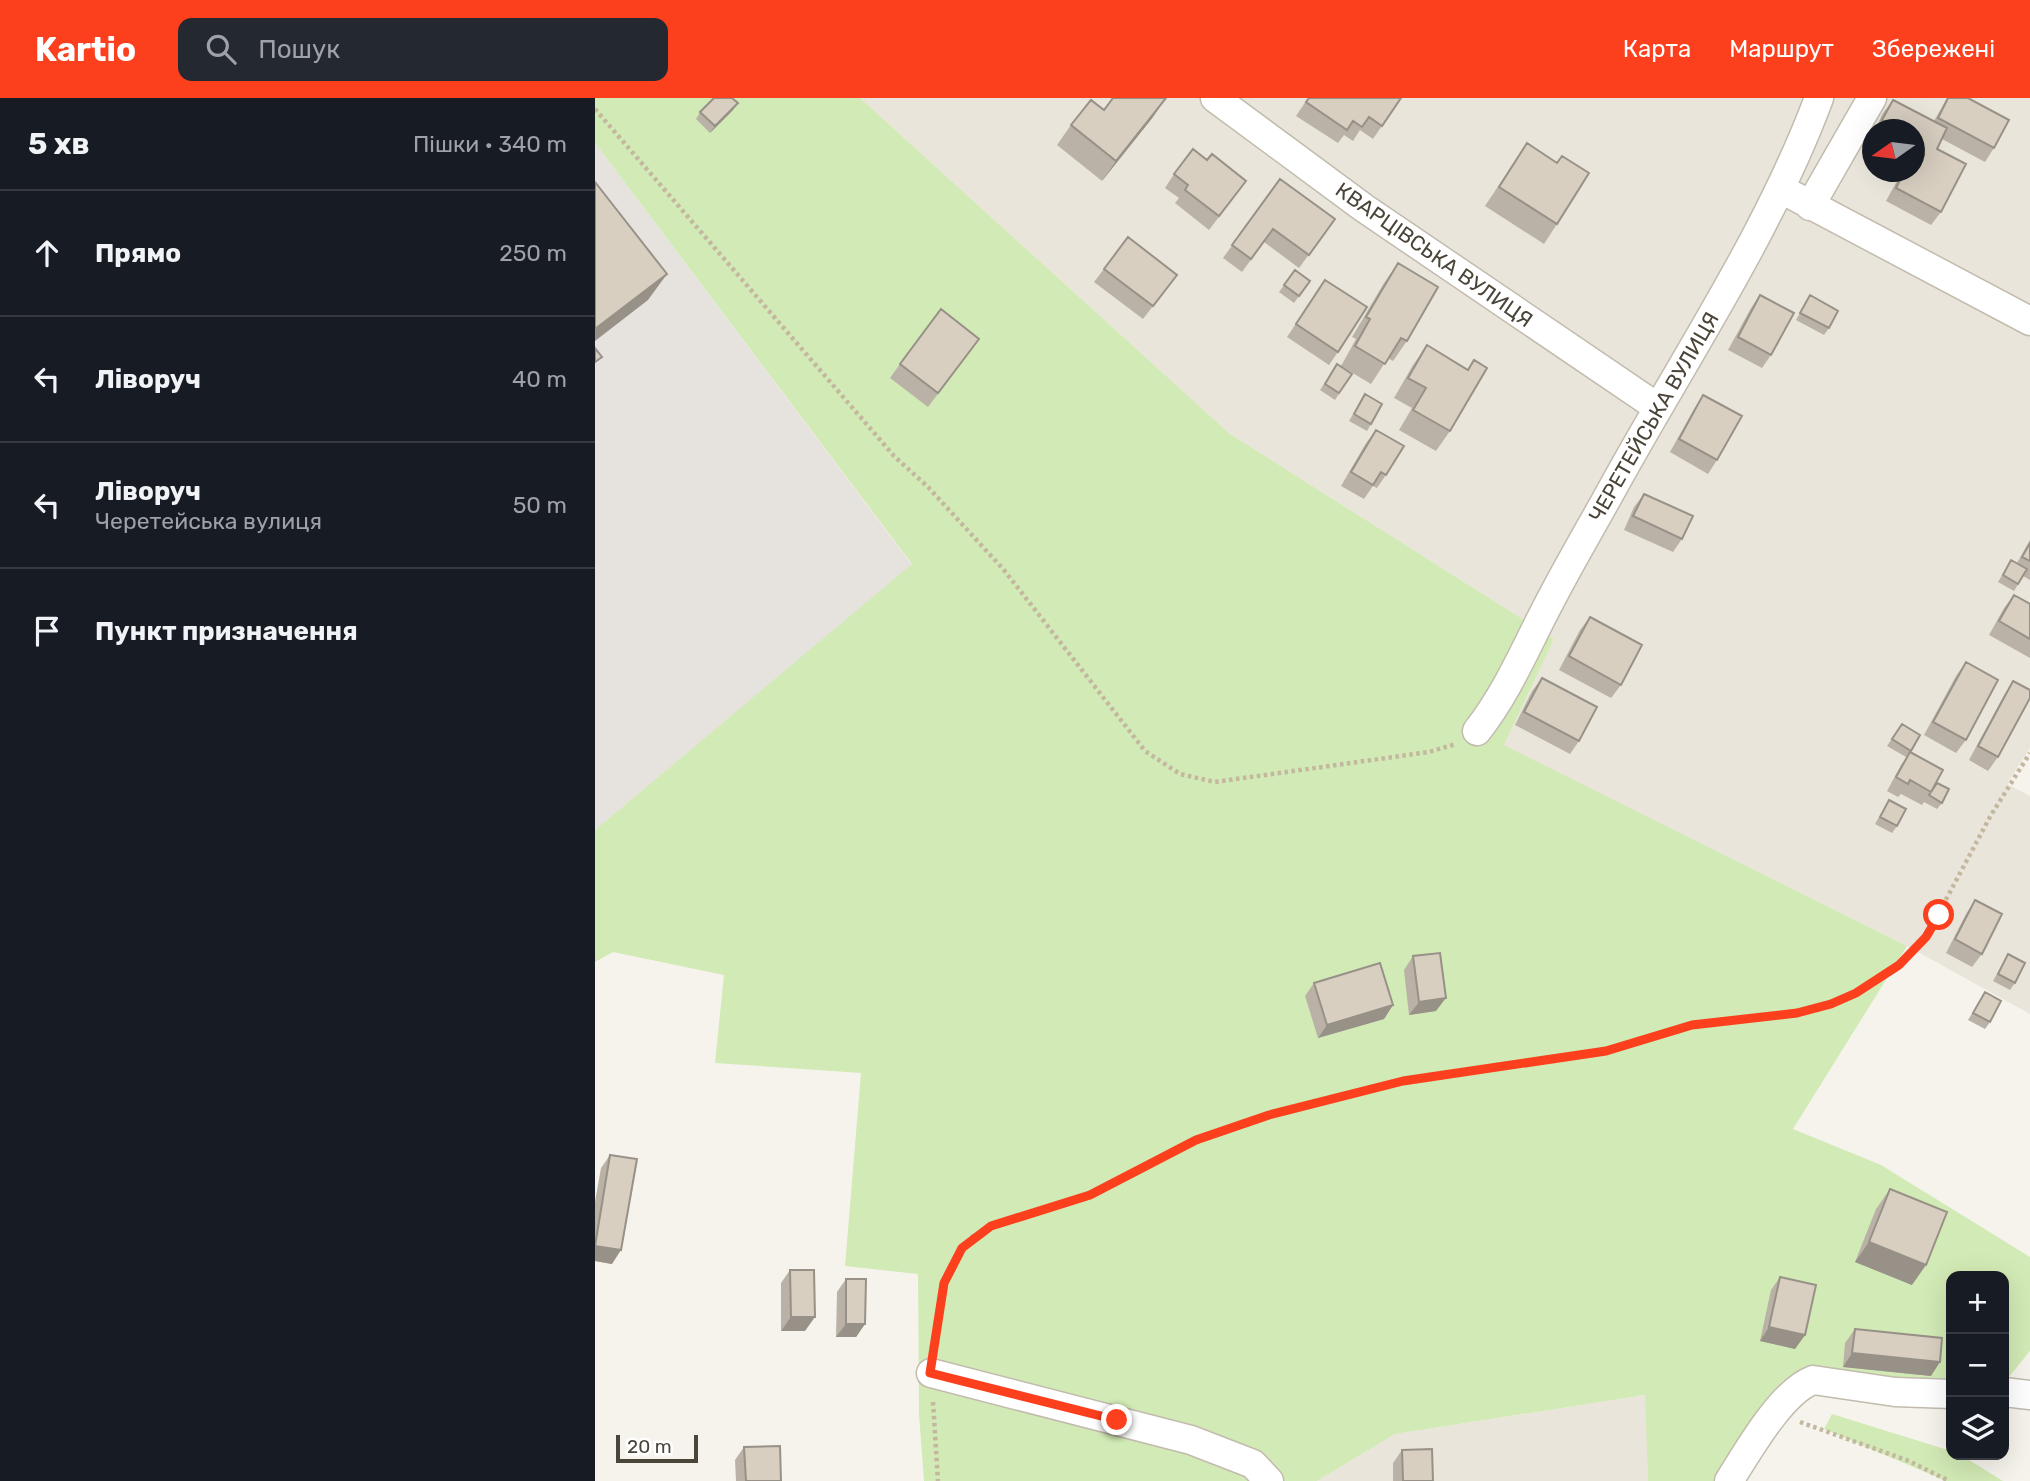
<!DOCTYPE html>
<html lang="uk">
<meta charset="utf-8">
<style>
body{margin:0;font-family:Rubik,sans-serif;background:#242831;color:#f1f3f6}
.controls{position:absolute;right:21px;bottom:21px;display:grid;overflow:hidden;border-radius:14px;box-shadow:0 7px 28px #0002}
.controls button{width:63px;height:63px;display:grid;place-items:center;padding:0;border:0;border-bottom:2px solid #363941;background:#171b24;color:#f1f3f6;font:35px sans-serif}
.compass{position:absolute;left:1267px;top:21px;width:63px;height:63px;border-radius:50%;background:#171b24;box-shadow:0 7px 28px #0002;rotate:256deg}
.scale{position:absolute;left:21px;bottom:18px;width:82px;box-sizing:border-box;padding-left:7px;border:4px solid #4b4439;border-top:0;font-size:19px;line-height:24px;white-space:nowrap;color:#4b4439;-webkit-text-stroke:5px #fff;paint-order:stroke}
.stop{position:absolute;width:21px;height:21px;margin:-16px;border:5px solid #fc3f1d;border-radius:50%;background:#fff}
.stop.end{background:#fc3f1d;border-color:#fff;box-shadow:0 2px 7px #0008}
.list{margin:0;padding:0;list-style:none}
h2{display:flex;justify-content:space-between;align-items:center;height:91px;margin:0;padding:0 28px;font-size:30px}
h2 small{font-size:23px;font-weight:400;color:#9ea1a6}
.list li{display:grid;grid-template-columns:46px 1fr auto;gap:21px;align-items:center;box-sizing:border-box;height:126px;padding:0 28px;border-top:2px solid #363941}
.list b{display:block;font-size:26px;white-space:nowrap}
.list p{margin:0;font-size:23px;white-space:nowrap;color:#9ea1a6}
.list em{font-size:23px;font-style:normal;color:#9ea1a6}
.icon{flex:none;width:38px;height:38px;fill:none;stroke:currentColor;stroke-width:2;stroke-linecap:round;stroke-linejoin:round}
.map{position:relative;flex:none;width:1435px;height:1383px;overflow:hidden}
header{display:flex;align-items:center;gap:42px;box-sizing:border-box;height:98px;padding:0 35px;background:#fc3f1d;color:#fff}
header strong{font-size:33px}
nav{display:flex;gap:38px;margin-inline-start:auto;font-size:24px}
.search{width:490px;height:63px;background:#242831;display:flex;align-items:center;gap:18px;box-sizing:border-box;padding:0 24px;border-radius:14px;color:#9ea1a6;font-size:26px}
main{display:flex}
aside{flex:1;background:#171b24}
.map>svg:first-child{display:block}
</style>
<header>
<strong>Kartio</strong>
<div class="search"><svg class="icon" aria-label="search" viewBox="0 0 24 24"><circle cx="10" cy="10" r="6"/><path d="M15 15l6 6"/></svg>Пошук</div>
<nav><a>Карта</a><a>Маршрут</a><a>Збережені</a></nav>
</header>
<main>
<aside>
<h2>5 хв<small>Пішки · 340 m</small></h2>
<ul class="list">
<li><svg class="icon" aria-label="ahead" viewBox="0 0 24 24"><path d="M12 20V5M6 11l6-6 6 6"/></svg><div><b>Прямо</b></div><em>250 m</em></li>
<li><svg class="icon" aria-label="left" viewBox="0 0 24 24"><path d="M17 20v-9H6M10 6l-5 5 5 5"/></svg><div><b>Ліворуч</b></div><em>40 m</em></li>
<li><svg class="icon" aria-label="left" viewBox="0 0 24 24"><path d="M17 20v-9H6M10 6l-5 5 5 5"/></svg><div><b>Ліворуч</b><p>Черетейська вулиця</p></div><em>50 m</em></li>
<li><svg class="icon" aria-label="arrive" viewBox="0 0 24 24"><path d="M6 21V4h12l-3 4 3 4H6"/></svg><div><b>Пункт призначення</b></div></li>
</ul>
</aside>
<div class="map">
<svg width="1435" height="1383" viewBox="0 0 1435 1383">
<rect width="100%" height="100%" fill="#f6f3ec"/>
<path fill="#eae5da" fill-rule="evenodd" d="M265,0H1435V650L1412,686L1435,698V916L1312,848L909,647L959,541L635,336ZM1278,32H1320V74H1278Z
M1051,1297L1053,1383H722L800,1336Z"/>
<path fill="#e6e2dd" d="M0,45L317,467L0,732Z"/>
<path fill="#d2eab5" d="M0,0H265L635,336L959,541L909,647L1312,848L1198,1031L1286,1067L1435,1159V1253L1409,1285V1178H1356V1297L1213,1290L1128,1383H1053L1050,1297L800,1336L722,1383H329L324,1316L323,1176L250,1168L266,975L120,965L129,877L18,854L0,864V732L317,466L0,45Z
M1237,1316L1356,1353V1357H1366L1408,1383H1351L1229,1331Z"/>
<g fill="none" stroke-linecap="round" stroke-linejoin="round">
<g stroke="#c2bbae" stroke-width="31">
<path id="minor" d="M620,0L769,110L1062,309
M1186,91L1435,223
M1215,108L1277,0
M882,633C912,595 930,551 952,509C972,470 995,431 1016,393C1087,263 1172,139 1224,0
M336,1275L596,1342L658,1366L674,1383
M1409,1294L1435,1297
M1134,1383C1152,1355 1186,1294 1218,1282L1300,1294L1356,1296"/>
</g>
<path stroke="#c4b79f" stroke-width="4.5" stroke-dasharray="3.5 3.5" stroke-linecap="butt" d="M0,11L299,358L333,389L409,472L550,653L585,676L620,684L834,654L861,646
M338,1250L349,1185L367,1150L378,1138L420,1119L495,1097L628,1031L808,983L1011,953L1097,927L1202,915L1261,895L1304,867L1331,839L1396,717L1435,655
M338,1304L343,1383
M1205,1324L1314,1363L1354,1383"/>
<use href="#minor" stroke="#fff" stroke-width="28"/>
</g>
<path fill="#bab2a6" d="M713,0H806L778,41L765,32L758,43L749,37L743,45L701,18Z
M1352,0H1373L1399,50L1390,64L1347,41L1342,51L1346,114L1336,127L1291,103L1307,74H1320V32H1280L1288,15L1298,2L1339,23Z
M138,12L115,35L101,21L105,14Z
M558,19L507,83L462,47L476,27Z
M932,45L962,65V126L949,146L890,108Z
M579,76L651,83L614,132L580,105L584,100L570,90Z
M685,81L740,121L704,170L669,144L647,174L628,160Z
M803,165L812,243L798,263L793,260L776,286L746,268L761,241L757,239L789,185Z
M509,171L572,190L548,221L499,184Z
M700,172L715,183L699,205L684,194Z
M730,182L743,254L734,267L692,239Z
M1165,197L1176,257L1167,270L1133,252L1156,210Z
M1215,197L1234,230L1229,237L1201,222Z
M384,241L333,309L295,280L305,266Z
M832,247L872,272L879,262L855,333L841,353L804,332L817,310L799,300L818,267Z
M742,266L757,276L740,302L725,292Z
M770,296L776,326L772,333L754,323Z
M1108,297L1122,362L1113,376L1075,354L1099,311Z
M781,332L791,377L782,390L778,388L769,401L746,388L771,345Z
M1049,396L1087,441L1078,454L1029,432L1039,409Z
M1435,442V482L1428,478L1419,493L1403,484L1416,462L1422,465Z
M1419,497L1435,506V560L1394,537L1409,510Z
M995,519L1026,587L1016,600L964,572L985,532Z
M1371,564V642L1361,655L1329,637L1361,578Z
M947,580L984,643L975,656L920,627L937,593Z
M1418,583L1403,659L1393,673L1374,662L1409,597Z
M1307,626L1316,653L1311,659L1292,648Z
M1315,654L1342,685L1347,705L1342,711L1329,704L1327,707L1306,696L1303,699L1292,693L1306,667Z
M1294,702L1302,728L1297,735L1280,726Z
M1380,802L1387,856L1377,869L1351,855L1371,816Z
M1413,856L1420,885L1415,892L1398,883Z
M818,858L841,913L814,917L809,872Z
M719,885L798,907L789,921L723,940L710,898Z
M1390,894L1395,924L1390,931L1373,922Z
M15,1057L17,1166L0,1163V1104L6,1070Z
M1295,1091L1317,1187L1260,1164L1281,1111Z
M195,1172L210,1233H186V1185Z
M1185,1179L1210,1237L1200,1251L1165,1243L1176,1192Z
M251,1181L270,1226L261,1239H241L242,1194Z
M1260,1231L1336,1278L1248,1269L1250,1245Z
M149,1349L186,1383H141L140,1362Z
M807,1352L838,1383H798V1365Z"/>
<path fill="#979187" d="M571,0L558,19L507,83L521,63Z
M143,5L138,12L115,35L120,28Z
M72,176L53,202L0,243V231Z
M851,900L841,913L814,917L824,904Z
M798,907L789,921L723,940L732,927Z
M1274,1144L1331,1167L1317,1187L1260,1164Z
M0,1148L26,1152L17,1166L0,1163Z
M196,1219H220L210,1233H186Z
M251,1226H270L261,1239H241Z
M1174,1229L1210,1237L1200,1251L1165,1243Z
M1257,1255L1345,1264L1336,1278L1248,1269Z"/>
<path fill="#d8cfc1" stroke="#979187" stroke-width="2" d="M119,0H137L143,5L120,28L105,14Z
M518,0H571L521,63L476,27L496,2L509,12Z
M714,0H806L787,28L774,19L767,29L758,23L752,32L711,4Z
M1353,0H1373L1414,22L1399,50L1343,20Z
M1298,2L1352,30L1342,51L1371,66L1346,114L1301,90L1309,74H1320V53L1325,42L1320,39V32H1305L1287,22Z
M932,45L962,65L967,58L994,75L962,126L904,89Z
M598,51L612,62L617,56L651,83L624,118L590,92L593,87L579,76Z
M685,81L740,121L714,157L678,131L656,161L637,147Z
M0,84L72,176L0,231Z
M533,139L582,177L558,208L509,171Z
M803,165L843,189L812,243L806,240L790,266L760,248L775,221L771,219Z
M700,172L715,183L704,198L689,187Z
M730,182L772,209L743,254L701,226Z
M1165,197L1199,215L1176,257L1143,239Z
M1215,197L1243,213L1234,230L1205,215Z
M346,211L384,241L343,295L305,266Z
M832,247L873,272L879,262L892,270L855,333L818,312L831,290L813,280Z
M0,250L7,259L0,264Z
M742,266L757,276L744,295L730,286Z
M770,296L787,306L776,326L759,316Z
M1108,297L1147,318L1122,362L1084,341Z
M781,332L809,348L791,377L786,374L778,387L756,374Z
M1049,396L1098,418L1087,441L1038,418Z
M1435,445V463L1427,459Z
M1416,462L1432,471L1423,486L1408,477Z
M1419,497L1435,506V541L1404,523Z
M995,519L1047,547L1026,587L974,558Z
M1371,564L1403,582L1371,642L1338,624Z
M947,580L1002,609L984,643L929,614Z
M1418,583L1435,592V600L1403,659L1383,648Z
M1307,626L1325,637L1316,653L1297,641Z
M1315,654L1348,672L1336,694L1315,682L1313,686L1301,679Z
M1342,685L1354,691L1347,705L1334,697Z
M1294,702L1311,711L1302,728L1285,719Z
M1380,802L1407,816L1387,856L1360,841Z
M845,855L851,900L824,904L818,858Z
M1413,856L1430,865L1420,885L1403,876Z
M785,865L798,907L732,927L719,885Z
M1390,894L1406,903L1395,924L1378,915Z
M15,1057L42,1061L26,1152L0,1148Z
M1295,1091L1352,1114L1331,1167L1274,1144Z
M195,1172H219L220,1219H196Z
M1185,1179L1221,1187L1210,1237L1174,1229Z
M251,1181H271L270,1226H251Z
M1260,1231L1347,1240L1345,1264L1257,1255Z
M185,1348L186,1383H151L149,1349Z
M837,1351L838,1383H808L807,1352Z"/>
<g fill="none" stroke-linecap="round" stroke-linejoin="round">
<path stroke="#fc3f1d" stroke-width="9" d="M522,1322L335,1275L349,1185L367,1150L396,1128L495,1097L601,1042L674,1017L808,983L1011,953L1097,927L1202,915L1236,906L1261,895L1304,867L1331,839L1344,817"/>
</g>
<g text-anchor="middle" stroke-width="5" stroke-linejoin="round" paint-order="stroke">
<g font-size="21" fill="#4b4439" stroke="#fff">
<text transform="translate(839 157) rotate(35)" y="7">КВАРЦІВСЬКА ВУЛИЦЯ</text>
<text transform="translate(1059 319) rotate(-60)" y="7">ЧЕРЕТЕЙСЬКА ВУЛИЦЯ</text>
</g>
</g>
</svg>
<div class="controls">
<button>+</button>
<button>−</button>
<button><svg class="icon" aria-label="layers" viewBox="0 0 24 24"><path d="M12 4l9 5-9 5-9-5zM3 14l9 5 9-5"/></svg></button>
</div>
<svg class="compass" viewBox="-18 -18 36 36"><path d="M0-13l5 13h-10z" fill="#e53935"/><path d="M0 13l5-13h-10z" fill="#9ea1a6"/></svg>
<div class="scale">20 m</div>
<div class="stop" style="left:1344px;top:817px"></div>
<div class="stop end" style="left:522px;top:1322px"></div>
</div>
</main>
